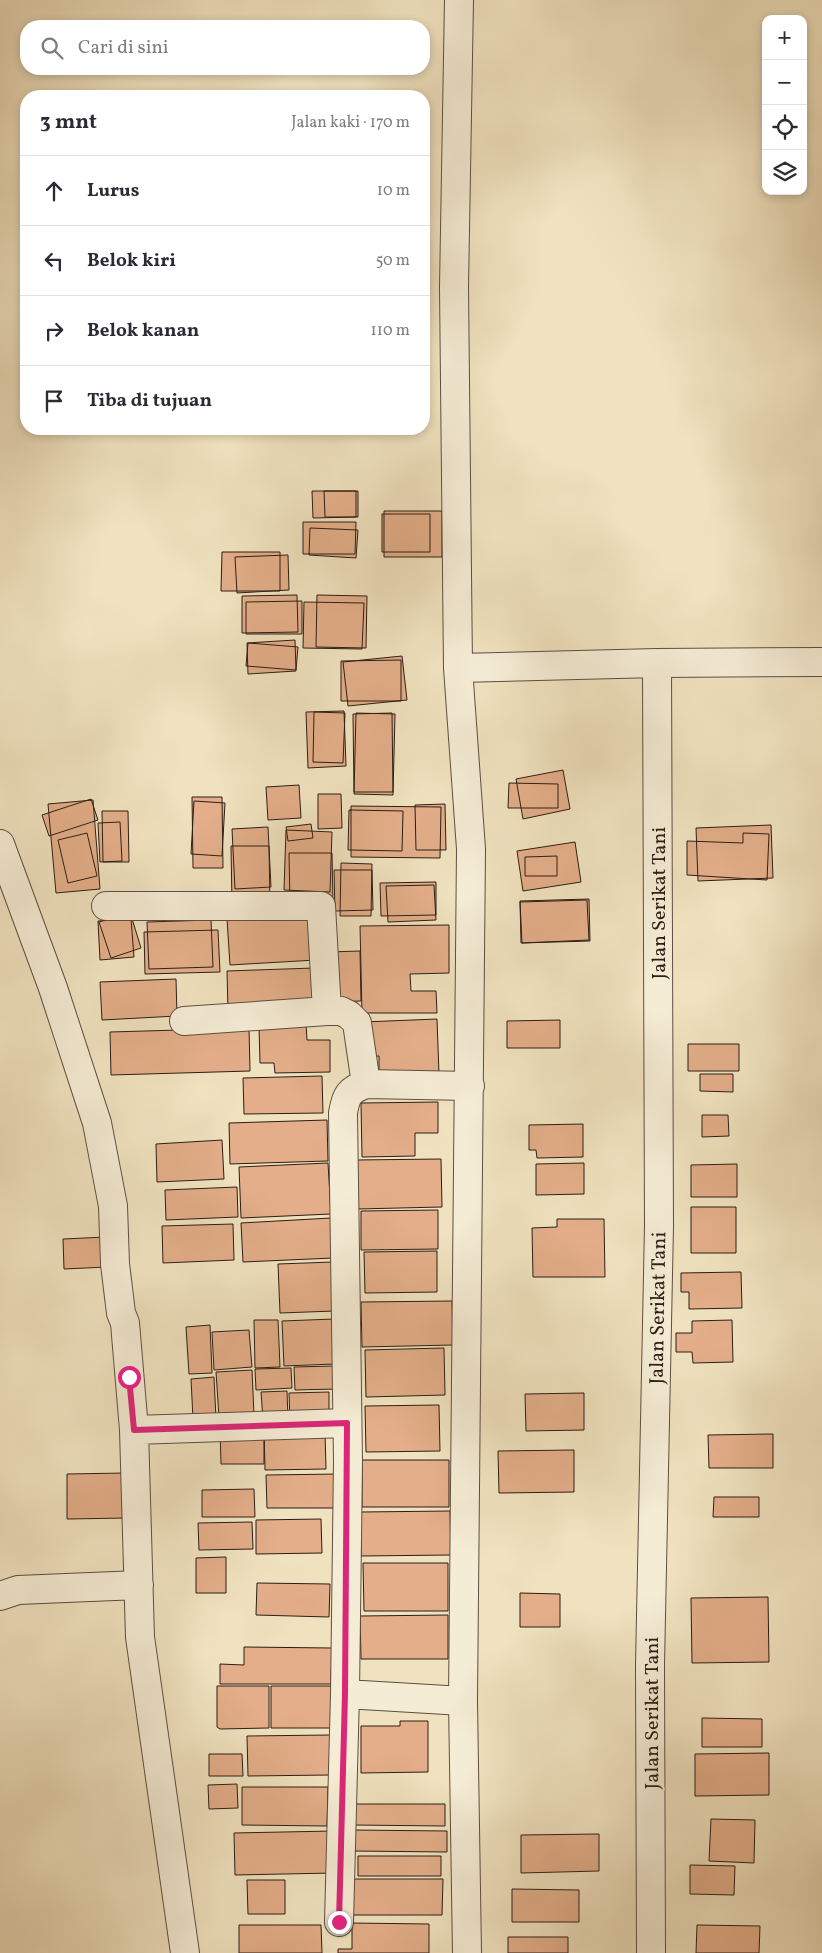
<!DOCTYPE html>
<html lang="id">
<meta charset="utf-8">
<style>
body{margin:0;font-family:Vollkorn,serif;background:#f2f2f3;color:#2b2b33}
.controls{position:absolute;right:15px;top:15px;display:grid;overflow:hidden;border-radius:10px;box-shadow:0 2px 8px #0003}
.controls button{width:45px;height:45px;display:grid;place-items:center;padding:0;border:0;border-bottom:1px solid #e1e1e2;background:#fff;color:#2b2b33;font:25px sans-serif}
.stop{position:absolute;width:15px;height:15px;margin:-11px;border:4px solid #db2777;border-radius:50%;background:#fff}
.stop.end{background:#db2777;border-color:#fff;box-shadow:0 1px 5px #0008}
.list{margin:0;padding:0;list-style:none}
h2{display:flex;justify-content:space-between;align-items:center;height:65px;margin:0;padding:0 20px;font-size:21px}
h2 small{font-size:16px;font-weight:400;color:#7c7c81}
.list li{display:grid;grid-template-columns:32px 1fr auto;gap:15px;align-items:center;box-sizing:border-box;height:70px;padding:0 20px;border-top:1px solid #e1e1e2}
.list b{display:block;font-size:19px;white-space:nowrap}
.list em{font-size:16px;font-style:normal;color:#7c7c81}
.icon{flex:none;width:28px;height:28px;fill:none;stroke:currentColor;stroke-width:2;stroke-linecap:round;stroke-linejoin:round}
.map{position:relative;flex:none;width:822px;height:1953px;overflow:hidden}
.search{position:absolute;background:#fff;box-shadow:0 2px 8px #0003;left:20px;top:20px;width:410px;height:55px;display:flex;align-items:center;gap:12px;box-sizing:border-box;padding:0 18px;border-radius:20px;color:#7c7c81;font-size:19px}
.panel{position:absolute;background:#fff;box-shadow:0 2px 8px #0003;left:20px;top:90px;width:410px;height:345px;border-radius:20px}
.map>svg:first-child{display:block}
</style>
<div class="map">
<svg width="822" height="1953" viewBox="0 0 822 1953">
<rect width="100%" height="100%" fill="#f0e2bf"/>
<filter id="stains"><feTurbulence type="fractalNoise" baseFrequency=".004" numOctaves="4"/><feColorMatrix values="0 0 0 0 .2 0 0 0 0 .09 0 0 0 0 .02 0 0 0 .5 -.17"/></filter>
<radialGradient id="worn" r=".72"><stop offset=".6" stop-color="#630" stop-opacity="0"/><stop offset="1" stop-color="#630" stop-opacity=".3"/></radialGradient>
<path fill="#e3ae89" stroke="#2c1d15" d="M312,491H356V517L313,518Z
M324,491H358V517H325Z
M384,511H442V557H384Z
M382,514H430V552H382Z
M303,522H356L355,554H303Z
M310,528L358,530L356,558L309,555Z
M222,552H280V591H221Z
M288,555L289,590L237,593L235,557Z
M297,595L298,632L242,633V596Z
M317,595L367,596L366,648L316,647Z
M302,601V634H246V602Z
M304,602L364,603L362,649L303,648Z
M295,640L296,671L248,674L247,643Z
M248,643L298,647L296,670L246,666Z
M402,656L407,700L348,706L343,662Z
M401,660V701H341V661Z
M344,711L346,766L308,768L306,712Z
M314,712L345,713L343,763L313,762Z
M356,713L395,714L393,795L354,794Z
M392,713L393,792H354L353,714Z
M563,770L570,809L523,819L516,779Z
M509,783L558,784V808H508Z
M299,785L301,818L268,820L266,787Z
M318,794H341L342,828L318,829Z
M192,797H222L223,868H193Z
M91,799L98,820L49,836L42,815Z
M93,800L100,889L56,893L48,804Z
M194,801L225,803L222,856L191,854Z
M445,804L446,850H416L415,805Z
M351,806L441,807L440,858L351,857Z
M349,810L403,811L402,851L348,850Z
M102,811H128L129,862H103Z
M120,822L122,861L100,862L98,823Z
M311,824L313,838L288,841L286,827Z
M771,825L773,878L698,881L696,828Z
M268,827L271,887L235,889L232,829Z
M286,830L332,832L330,892L284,890Z
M87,833L97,876L68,883L58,840Z
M743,833L769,834L767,880L687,875V841L743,843Z
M575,842L581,882L523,891L517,851Z
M231,846H269L270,905H232Z
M289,853H332L333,904H290Z
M557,856V876H525V857Z
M341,863L372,864L371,916H340Z
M334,870H372L373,910L335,911Z
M436,882V915L381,916L380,883Z
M434,885L436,920L388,922L386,886Z
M589,899L590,941L521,943L520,901Z
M587,900L589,940L522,943L520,902Z
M130,912L141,948L111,958L99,922Z
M313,913L316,960L230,965L227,919Z
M131,919L134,957L100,960L98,921Z
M211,920L213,967L149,969L147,922Z
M449,925V973L410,974L411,991H436L437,1013H362L360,926Z
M218,930L220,972L145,974L144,932Z
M360,951L361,1001L329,1002L328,952Z
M314,968L315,1007L228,1011L227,971Z
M176,979L177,1016L102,1020L100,982Z
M437,1019L439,1074L379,1076V1056L365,1057L363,1022Z
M560,1020V1048H507V1021Z
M306,1024L307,1040H330V1072L275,1073L274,1063H260L259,1025Z
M249,1028L250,1071L111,1075L110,1032Z
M688,1044H739V1071H688Z
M700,1074H733V1092L700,1091Z
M322,1076L323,1113L244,1114L243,1078Z
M438,1102V1133H415V1156L362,1157L361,1103Z
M702,1115H728L729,1136L702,1137Z
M327,1120L328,1161L230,1164L229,1123Z
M583,1124V1157L537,1158L536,1150H529V1125Z
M222,1140L224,1179L157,1182L156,1144Z
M441,1159L442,1207L357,1209L356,1160Z
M328,1163L331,1214L241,1218L239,1167Z
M584,1163V1194L536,1195V1164Z
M737,1164V1197H691V1165Z
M237,1187L238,1217L166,1220L165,1190Z
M691,1207H736V1253H691Z
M438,1210V1249L361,1250V1211Z
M331,1218L333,1258L243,1262L241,1223Z
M557,1219H604L605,1277H533L532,1228L557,1227Z
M233,1224L234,1260L163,1263L162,1226Z
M106,1237L107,1267L64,1269L63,1239Z
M437,1251V1292L365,1293L364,1252Z
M333,1262L335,1311L280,1313L278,1264Z
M741,1272L742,1308L689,1309V1292H681V1273Z
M452,1301L453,1345L362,1347L361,1302Z
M334,1319L335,1364L284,1366L282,1321Z
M254,1320H278L280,1367L255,1368Z
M732,1320L733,1362L693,1363L692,1352H676V1333H692V1321Z
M210,1325L212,1373L189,1374L186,1327Z
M249,1330L252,1367L214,1370L212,1332Z
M444,1348L445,1395L366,1397L365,1350Z
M335,1366L336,1389L295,1390L294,1367Z
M291,1368L292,1388L256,1390L255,1369Z
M252,1370L254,1415L219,1417L216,1372Z
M214,1377L216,1419H193L191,1379Z
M287,1391L288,1419L263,1420L261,1392Z
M329,1392V1420L290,1421L289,1393Z
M584,1393V1430L526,1431L525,1394Z
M439,1405L440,1451L366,1452L365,1406Z
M220,1429H264V1464H221Z
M264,1429L325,1433L326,1469L265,1470Z
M773,1434V1468H709L708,1435Z
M574,1450V1492L499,1493L498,1451Z
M362,1460H449V1507H362Z
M126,1473L127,1518L67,1519V1474Z
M338,1474V1508H267L266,1475Z
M254,1489L255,1517H202V1490Z
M714,1497H759V1517H713Z
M450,1511L451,1555L361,1556V1512Z
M321,1519L322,1553L256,1554V1520Z
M252,1522L253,1549L199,1550L198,1523Z
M226,1557V1593H196V1558Z
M363,1563H448V1611H364Z
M257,1583L330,1584L329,1617L256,1615Z
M520,1593L560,1594V1627H520Z
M768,1597L769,1662L692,1663L691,1598Z
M448,1615V1659H361L360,1616Z
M244,1647L332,1648L331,1684H220V1664L244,1665Z
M217,1686H269V1728L220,1729L217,1727Z
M271,1686H333V1728H271Z
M702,1718L762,1719V1747H702Z
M400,1721H428V1772L361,1773V1726H400Z
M330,1735V1775L248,1776L247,1736Z
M769,1753V1795L695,1796V1754Z
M209,1754H242L243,1776H209Z
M237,1784L238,1808L209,1809L208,1785Z
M242,1787H328L327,1826L242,1825Z
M354,1804H445V1826L353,1825Z
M711,1819L755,1820L754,1863L709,1861Z
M352,1830L447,1831V1852L352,1851Z
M333,1831L334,1873L235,1875L234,1833Z
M599,1834V1871L521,1873V1835Z
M358,1856H441V1876H358Z
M690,1865L735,1866L734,1895L690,1894Z
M351,1879H443L442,1915H351Z
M247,1880H285V1914H248Z
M512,1889L579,1890V1922H512Z
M352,1923L429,1924V1953H338V1949H352Z
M239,1925H321L322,1953H239Z
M697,1925L760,1926L759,1953H696Z
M508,1937H568V1953H508Z"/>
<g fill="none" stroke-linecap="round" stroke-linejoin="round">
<g stroke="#5d4e40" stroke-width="30">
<path id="minor" d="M459,0L454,287L458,668L471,849L463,1701L467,1953
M458,668L657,663L822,662
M0,844L53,988L97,1123L113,1206L115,1264L121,1313L125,1323L134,1430L140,1637L185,1953
M106,906H321L327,1011
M184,1021L327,1011H341L349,1015L357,1023L366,1084
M134,1430L347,1423
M0,1596L18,1590L139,1585
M345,1694L348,1461L343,1113C346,1095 349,1090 366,1084L470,1086
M339,1922L345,1694L463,1701
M651,1953L650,1665L659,1226L657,663"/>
</g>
<use href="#minor" stroke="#f5ecd5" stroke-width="28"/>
</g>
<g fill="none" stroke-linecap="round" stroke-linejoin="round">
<path stroke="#db2777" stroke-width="6" d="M129,1377L134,1430L347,1423L345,1694L339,1922"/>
</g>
<g text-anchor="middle" stroke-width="4" stroke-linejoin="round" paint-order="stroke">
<g font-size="20" fill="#2c1d15" stroke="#f5ecd5">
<text transform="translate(658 903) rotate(-90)" y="7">Jalan Serikat Tani</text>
<text transform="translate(657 1308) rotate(-89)" y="7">Jalan Serikat Tani</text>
<text transform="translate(651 1713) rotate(-90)" y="7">Jalan Serikat Tani</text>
</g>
</g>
<rect width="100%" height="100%" filter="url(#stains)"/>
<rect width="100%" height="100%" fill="url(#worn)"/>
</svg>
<div class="controls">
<button>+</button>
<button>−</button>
<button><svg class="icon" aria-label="locate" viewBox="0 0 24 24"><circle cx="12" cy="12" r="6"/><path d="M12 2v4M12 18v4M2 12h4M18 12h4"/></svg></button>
<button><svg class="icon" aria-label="layers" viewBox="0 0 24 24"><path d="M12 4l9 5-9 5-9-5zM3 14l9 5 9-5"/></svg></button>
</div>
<div class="stop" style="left:129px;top:1377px"></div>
<div class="stop end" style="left:339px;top:1922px"></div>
<div class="search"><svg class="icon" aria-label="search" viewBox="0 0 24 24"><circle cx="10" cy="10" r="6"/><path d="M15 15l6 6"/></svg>Cari di sini</div>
<section class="panel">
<h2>3 mnt<small>Jalan kaki · 170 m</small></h2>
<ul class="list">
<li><svg class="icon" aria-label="ahead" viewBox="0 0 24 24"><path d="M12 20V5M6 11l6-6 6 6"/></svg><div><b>Lurus</b></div><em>10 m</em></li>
<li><svg class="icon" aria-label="left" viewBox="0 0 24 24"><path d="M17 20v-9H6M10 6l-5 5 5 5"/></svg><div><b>Belok kiri</b></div><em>50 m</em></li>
<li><svg class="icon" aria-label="right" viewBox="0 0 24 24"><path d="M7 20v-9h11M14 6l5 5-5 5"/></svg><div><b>Belok kanan</b></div><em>110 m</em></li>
<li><svg class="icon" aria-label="arrive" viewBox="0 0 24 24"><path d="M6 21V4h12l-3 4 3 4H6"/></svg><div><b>Tiba di tujuan</b></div></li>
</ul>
</section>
</div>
